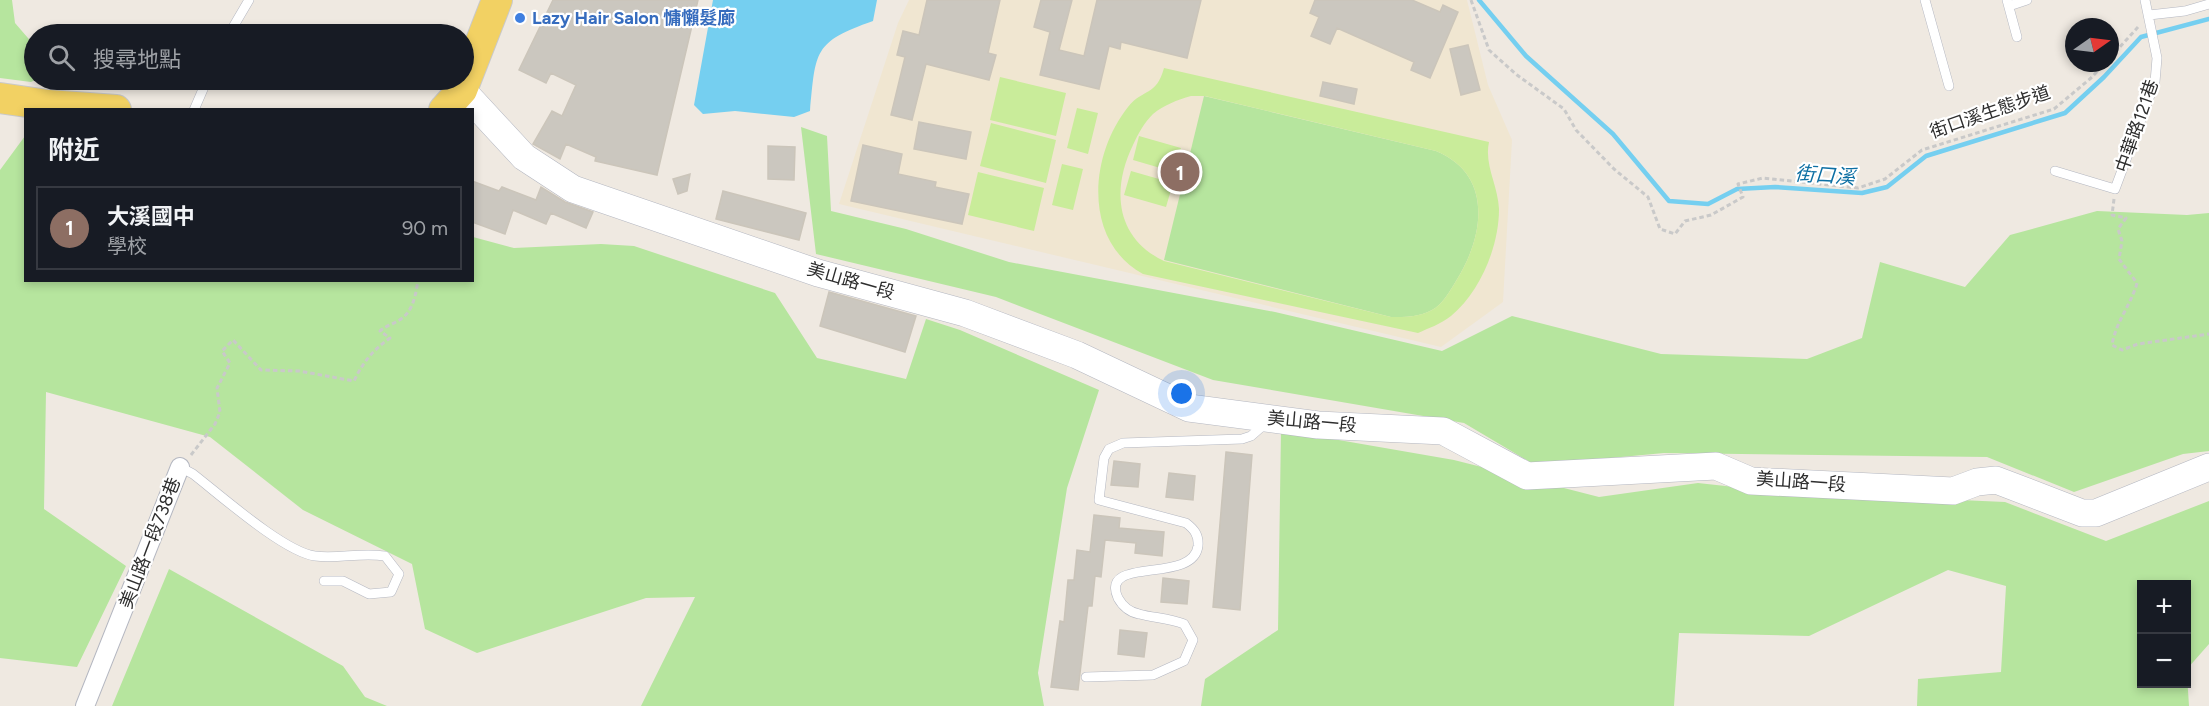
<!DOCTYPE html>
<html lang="zh-TW">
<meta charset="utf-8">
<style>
body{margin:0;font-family:Figtree,"Noto Sans TC",sans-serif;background:#242831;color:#f1f3f6}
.controls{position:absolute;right:18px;bottom:18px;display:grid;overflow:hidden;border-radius:0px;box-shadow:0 3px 9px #0003}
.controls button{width:54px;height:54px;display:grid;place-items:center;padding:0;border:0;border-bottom:2px solid #363941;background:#171b24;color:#f1f3f6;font:30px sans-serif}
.compass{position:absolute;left:2065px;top:18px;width:54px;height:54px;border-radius:50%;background:#171b24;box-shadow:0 3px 9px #0003;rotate:76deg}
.you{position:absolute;left:1182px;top:394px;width:21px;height:21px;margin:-15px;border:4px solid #fff;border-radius:50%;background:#1a73e8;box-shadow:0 0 0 9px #1a73e833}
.badge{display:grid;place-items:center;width:39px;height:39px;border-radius:50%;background:#0b8043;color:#fff;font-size:20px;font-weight:700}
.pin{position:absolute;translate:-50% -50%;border:3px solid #fff;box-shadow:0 2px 6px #0006}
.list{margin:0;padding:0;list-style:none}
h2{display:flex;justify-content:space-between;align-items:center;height:78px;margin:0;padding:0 24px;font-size:26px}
h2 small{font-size:20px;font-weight:400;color:#9ea1a6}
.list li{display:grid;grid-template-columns:39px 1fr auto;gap:18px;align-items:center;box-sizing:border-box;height:84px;margin:0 12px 12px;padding:0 12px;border:2px solid #363941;border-radius:0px}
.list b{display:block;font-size:22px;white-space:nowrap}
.list p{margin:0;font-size:20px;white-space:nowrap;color:#9ea1a6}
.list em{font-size:20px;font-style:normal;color:#9ea1a6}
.icon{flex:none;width:33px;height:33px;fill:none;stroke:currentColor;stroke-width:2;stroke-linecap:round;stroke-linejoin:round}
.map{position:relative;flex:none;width:2209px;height:706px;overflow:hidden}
.search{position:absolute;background:#171b24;box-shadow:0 3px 9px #0003;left:24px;top:24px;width:450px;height:66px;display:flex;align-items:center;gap:15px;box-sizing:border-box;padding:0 21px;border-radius:33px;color:#9ea1a6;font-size:22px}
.panel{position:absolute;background:#171b24;box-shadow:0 3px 9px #0003;left:24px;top:108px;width:450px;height:174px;border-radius:0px}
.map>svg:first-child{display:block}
</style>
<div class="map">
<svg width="2209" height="706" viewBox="0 0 2209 706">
<rect width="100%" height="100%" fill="#efe9e1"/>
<path fill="#f0e6d1" d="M909,0H1467L1488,85L1512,140L1503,302L1441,347L839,204L898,23Z"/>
<path fill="#b6e59e" d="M0,0H12L15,23L34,45L35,80L31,82L0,78Z
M1204,96L1436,151C1494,175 1484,237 1456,281C1450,291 1442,305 1432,310C1420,317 1405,317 1391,317L1164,260Z
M801,127L827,136L831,211L906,229L1009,262L1275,312L1442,351L1512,316L1661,354L1807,359L1862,338L1880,262L1965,287L2010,235L2097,211L2187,215L2209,213V451L2183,454L2074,492L1987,457L1664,453L1535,465L1464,423L1213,380L996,297L816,254Z
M25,136L26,280H472L473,237L514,248L601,244L634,246L775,293L817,358L906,379L926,319L960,330L1099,390L1067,488L1038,673L1044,706H641L695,597L646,598L477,653L425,629L412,564L303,510L210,437L46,392L44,509L126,566L77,667L0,658V170Z
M1281,430L1454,460L1599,497L1698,483L1781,492L2005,502L2106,541L2209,501V644L2187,669L2186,584H2142V684H2186L2187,675L2189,706H1917L1918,679L2001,672L2006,586L1948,570L1809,636L1679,633L1674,706H1201L1205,679L1278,630Z
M169,569L343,666L365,697L387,706H112Z"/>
<path fill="#c9ec9a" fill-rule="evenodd" d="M1164,68L1489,142C1484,165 1498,185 1499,209C1499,247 1480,292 1451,316C1441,324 1429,328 1418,333L1143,274C1083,241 1089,156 1128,107C1143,88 1156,97 1164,68ZM1191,96H1205L1436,151C1494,175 1484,237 1456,281C1450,291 1442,305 1432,310C1420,317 1404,317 1391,317L1164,261C1116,238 1111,190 1133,145C1138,134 1144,123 1153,114C1164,105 1177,100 1191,96Z
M1000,77L1066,93L1056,136L990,120Z
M1077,108L1098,113L1088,154L1067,148Z
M991,123L1056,140L1046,183L980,166Z
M1139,136L1181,148L1174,172L1133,160Z
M1062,164L1083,169L1073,210L1052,205Z
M1131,171L1173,183L1166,207L1124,195Z
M978,172L1044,188L1034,231L968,215Z"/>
<path fill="#75cff0" d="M713,0H877L873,21C813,42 816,51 810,111L794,117L735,111L703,114L694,105Z"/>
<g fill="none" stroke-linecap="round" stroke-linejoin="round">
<path stroke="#75cff0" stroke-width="4.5" d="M1479,0L1526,56L1613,134L1669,201L1708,204L1737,189L1775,187L1862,193L1887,187L1926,156L2065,113L2104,77L2141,37L2209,19"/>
</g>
<path fill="#cbc7bf" stroke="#cbc5ba" stroke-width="1.5" d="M553,0H698L657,175L595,161L596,157L566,144L560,159L533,144L552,111L562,116L576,85L551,73L546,83L519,70Z
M927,0H1000L988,53L996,55L989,80L926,64L912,120L891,115L905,57L897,55L903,31L919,35Z
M1041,0H1072L1059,50L1084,56L1097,0H1201L1187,58L1121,42L1120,49L1109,46L1099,89L1040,75L1050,32L1034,27Z
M1315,0H1412L1440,12L1443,5L1458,12L1430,78L1411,70L1414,62L1337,28L1330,44L1311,36L1319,17L1310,13Z
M1468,45L1480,90L1461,95L1450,49Z
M1323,82L1357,89L1354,104L1320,96Z
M919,122L971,132L966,159L914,149Z
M863,145L902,154L898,174L936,182L935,187L969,194L962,224L851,201Z
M768,146L795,147L794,180L768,179Z
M690,174L687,191L678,194L673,179Z
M472,181L499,191L502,187L536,200L541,187L565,202L593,212L586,228L551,213L546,224L513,210L505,234L472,222Z
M723,191L806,213L799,240L716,219Z
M829,292L916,316L905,352L820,326Z
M1226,452L1252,455L1240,610L1213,607Z
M1114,461L1140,464L1138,487L1111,485Z
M1169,473L1195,476L1193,500L1166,497Z
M1094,515L1120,518L1119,528L1164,532L1162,556L1135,553L1136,543L1105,540L1101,577L1095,576L1092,606H1088L1078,690L1051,687L1060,621L1064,622L1068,580H1074L1077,550L1090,552Z
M1163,578L1189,581L1187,604L1161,602Z
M1120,630L1147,633L1144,657L1118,654Z"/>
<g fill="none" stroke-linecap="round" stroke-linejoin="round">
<g stroke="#b4b7c1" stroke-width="10">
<path id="lane" d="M1925,0L1949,86
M2007,0L2017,37
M2009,6L2027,0
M2149,15L2185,11L2209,4
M229,34L249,0
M194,110L207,80
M2055,171L2115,189L2155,82L2157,58L2145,0
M180,467L193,474C219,494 284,552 315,556C339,559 361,552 385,556L399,574L391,592L369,594L343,581H324
M1086,677L1153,675L1184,661L1193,640L1184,624C1169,618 1154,618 1139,614C1129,612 1123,607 1118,598C1099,555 1193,585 1198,546C1199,535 1194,529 1186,523L1099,500L1104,458L1109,449L1123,443L1242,439L1251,436L1267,422"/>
</g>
<g stroke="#b4b7c1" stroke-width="20">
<path id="street" d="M85,706L180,467"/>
</g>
<g stroke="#b4b7c1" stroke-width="28">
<path id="secondary" d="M462,90L524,157L573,189L818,273L965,313L1077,355L1189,408L1318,425L1443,431L1527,476L1716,466L1751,481L1953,491L1977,482L1996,480L2082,513H2096L2209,467"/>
</g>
<g stroke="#c9c9c9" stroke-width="32">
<path id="primary" d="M0,98L48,105L116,110
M444,110L462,90L497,0"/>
</g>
<path stroke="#c9c9c9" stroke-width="3" stroke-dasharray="4.5 3" stroke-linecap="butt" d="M1471,0L1489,50L1517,75L1564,109L1576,130L1614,169L1648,197L1660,229L1675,234L1685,221L1711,215L1743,197L1738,184L1763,178L1858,188L1885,179L1922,150L2054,109L2091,78L2105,63
M2110,58L2138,27
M2114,199L2112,215L2126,218L2118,229L2122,241L2119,259L2137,283C2131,305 2116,321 2112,345L2122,350L2138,344L2209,334
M191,455L215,424L220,412L217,388L230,363L222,351L233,340L261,370L299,371L354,381C363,362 373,350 390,338L380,331C387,325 394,324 401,319C413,311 416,294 418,280"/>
<use href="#lane" stroke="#fff" stroke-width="9"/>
<use href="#street" stroke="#fff" stroke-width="18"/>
<use href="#secondary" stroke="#fff" stroke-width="27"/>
<use href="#primary" stroke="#f2d163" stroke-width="30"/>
</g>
<circle fill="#3f7fe0" stroke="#fff" stroke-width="2" cx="520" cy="18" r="6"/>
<g text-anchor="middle" stroke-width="4.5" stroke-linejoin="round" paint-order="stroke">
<g font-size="18" font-weight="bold" fill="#366cbe" stroke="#fff" text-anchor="start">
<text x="532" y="24">Lazy Hair Salon 慵懶髮廊</text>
</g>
<g font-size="18" fill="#2e2e2e" stroke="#fff">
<text transform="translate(1990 112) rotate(-19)" y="6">街口溪生態步道</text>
<text transform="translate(2137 126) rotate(-71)" y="6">中華路121巷</text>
<text transform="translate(851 281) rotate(16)" y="6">美山路一段</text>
<text transform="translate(1312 422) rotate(5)" y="6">美山路一段</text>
<text transform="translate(1801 482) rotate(4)" y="6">美山路一段</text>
<text transform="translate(150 543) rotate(-69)" y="6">美山路一段738巷</text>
</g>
<g font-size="20" font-style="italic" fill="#0d6fa3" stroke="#fff">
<text transform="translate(1825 175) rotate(4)" y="7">街口溪</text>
</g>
</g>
</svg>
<div class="controls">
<button>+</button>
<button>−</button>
</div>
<svg class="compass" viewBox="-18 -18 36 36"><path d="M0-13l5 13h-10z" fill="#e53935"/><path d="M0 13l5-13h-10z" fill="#9ea1a6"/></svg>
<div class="you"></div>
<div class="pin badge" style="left:1180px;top:172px;background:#8d6e63">1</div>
<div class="search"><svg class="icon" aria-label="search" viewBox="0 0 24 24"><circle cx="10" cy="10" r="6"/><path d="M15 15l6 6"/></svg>搜尋地點</div>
<section class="panel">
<h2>附近<small></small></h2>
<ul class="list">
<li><span class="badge" style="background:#8d6e63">1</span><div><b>大溪國中</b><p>學校</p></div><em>90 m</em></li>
</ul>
</section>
</div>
